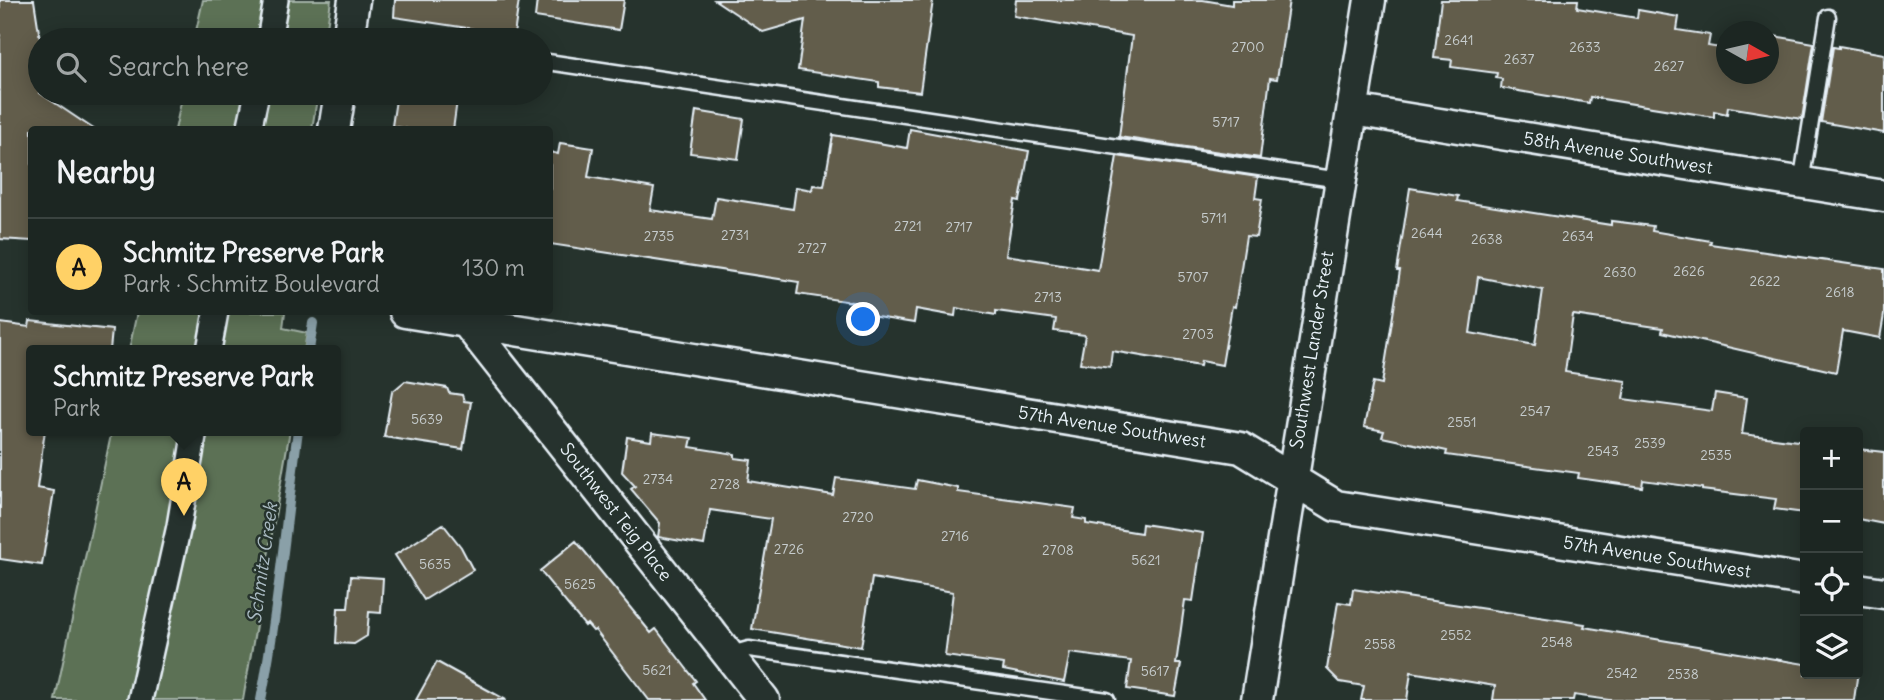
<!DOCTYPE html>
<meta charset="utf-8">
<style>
body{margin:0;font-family:Delius,sans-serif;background:#252e2a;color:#f1f3f6}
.controls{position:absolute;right:21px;bottom:21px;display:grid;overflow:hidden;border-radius:7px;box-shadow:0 4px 18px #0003}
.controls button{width:63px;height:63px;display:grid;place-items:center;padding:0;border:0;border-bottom:2px solid #3a4340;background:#1c2622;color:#f1f3f6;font:35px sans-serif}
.compass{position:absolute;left:1716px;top:21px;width:63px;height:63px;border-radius:50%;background:#1c2622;box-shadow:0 4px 18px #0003;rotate:98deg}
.you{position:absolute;left:864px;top:320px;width:24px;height:24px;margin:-18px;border:5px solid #fff;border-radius:50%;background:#1a73e8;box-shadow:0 0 0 10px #1a73e833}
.badge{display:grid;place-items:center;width:46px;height:46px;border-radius:50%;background:#ffd166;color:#111;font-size:23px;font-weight:700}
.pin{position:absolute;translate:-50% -58px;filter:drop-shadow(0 2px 4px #0008)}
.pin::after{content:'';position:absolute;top:37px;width:24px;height:21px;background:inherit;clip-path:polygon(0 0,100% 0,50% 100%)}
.popup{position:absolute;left:26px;top:345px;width:315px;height:91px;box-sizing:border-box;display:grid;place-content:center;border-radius:7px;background:#1c2622;filter:drop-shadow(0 2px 5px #0005);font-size:23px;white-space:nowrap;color:#a0a5a5}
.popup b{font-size:26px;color:#f1f3f6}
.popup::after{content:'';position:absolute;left:50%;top:100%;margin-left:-14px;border:14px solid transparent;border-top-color:#1c2622}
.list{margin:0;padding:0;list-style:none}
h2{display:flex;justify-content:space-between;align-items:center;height:91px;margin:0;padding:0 28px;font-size:30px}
h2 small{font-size:23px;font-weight:400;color:#a0a5a5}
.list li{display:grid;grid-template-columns:46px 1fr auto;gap:21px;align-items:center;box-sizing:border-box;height:98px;padding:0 28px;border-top:2px solid #3a4340}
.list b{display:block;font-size:26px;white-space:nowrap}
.list p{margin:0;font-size:23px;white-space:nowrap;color:#a0a5a5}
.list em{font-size:23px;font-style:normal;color:#a0a5a5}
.icon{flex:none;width:38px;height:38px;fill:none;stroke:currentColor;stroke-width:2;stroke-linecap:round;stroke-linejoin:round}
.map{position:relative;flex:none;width:1884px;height:700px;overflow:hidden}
.search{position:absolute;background:#1c2622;box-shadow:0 4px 18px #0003;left:28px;top:28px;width:525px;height:77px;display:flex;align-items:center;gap:18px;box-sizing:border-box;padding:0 24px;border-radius:38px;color:#a0a5a5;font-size:26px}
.panel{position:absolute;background:#1c2622;box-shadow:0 4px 18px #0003;left:28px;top:126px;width:525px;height:189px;border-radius:7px}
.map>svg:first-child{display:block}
</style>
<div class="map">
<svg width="1884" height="700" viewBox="0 0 1884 700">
<rect width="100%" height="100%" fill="#26332d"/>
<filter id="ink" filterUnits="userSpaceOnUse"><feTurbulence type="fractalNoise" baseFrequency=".0143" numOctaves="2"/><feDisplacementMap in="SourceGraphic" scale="14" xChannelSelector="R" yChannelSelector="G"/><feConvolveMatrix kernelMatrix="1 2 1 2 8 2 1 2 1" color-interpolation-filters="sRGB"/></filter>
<g filter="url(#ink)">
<path fill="#5b7154" stroke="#a2b1a6" stroke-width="2" d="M203,0H331L325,40H194Z
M183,93H318L312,129L175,130Z
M137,312H285L283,328L307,333L304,350H129Z
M112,430H290L243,700H55Z"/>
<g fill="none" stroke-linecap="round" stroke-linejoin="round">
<path stroke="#8aa0a8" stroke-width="10" d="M309,350L313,323
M261,700C278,611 286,520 298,430"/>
</g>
<path fill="#625d4b" stroke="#e8f1f8" stroke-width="2" fill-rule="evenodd" d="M0,0H34L40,39V93L95,130H32V241L0,239Z
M395,0H519L514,35L394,17Z
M537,0H624L619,30L535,17Z
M715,0H933L920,92L879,87V82L798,70L805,20L763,32Z
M1016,0H1203L1232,5V0H1289L1277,79L1270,78L1260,158L1119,137L1132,36L1014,16Z
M1441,0H1578L1577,8L1637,18L1638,10L1679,17L1677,30L1710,35L1708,46L1726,49V74H1768V35L1814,43L1802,119L1728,107L1727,114L1714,111V117L1590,97L1589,103L1501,88L1502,79L1496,78L1497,73L1451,67L1452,60L1434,58Z
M1839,46L1884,54V133L1821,122L1833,47L1839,48Z
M397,93H458L453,130H413L392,126Z
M696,111L744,119L738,159L690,153Z
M910,129L1029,151L1020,201L1015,200L1006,255L1098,270L1117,156L1258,177L1255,198L1262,199L1256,237L1246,236L1235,307L1232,306L1222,365L1201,361L1200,366L1112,351L1110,367L1080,363L1085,335L1054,331L1056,319L996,311V315L956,308L955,316L916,309L914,323L864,315L866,304L797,294L799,282L550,244V152L558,154L560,143L593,148L588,177L654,188L650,210L712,219L716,197L793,209L796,187L812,190L813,185L824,186L833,135L907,148Z
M1410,188L1458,196L1457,201L1611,225V221L1653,226L1652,231L1711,241L1710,244L1884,269V315L1880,338L1843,331L1836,372L1662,332L1663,328L1573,315L1565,372L1626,381L1623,399L1712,411L1715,393L1747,398L1742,434L1805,442V513L1774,509L1776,499L1702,490V488L1643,480L1642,487L1578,478L1579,473L1446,455L1447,451L1382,437L1384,431L1364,427L1373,382L1382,384L1400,271H1397ZM1478,277L1543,290L1535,345L1470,333Z
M30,321L112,330L110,350H32V430H45L37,488L54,491L42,565L0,559V323L29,327Z
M405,381L447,388L449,393L462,395L464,401L471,402L463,449L384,437L392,392Z
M652,433L692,438L690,447L735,454V458L751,460L748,481L833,495L836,478L915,489L917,480L958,488V492L1075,508L1073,518L1086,520V524L1141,533L1142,524L1203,533L1193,601L1185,600L1176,664H1181L1175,696L1127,689L1131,661L1070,653L1064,682L1003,670L1004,664L945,656L953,592L872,578L861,647L752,629L771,519L710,510L704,545L658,537L660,523L631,489L635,486L622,472L627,437L651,441Z
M1858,449L1884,452V524L1858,519Z
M443,524L461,547L473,570L424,600L395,555Z
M576,541L651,633L656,629L696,681L693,683L705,700H649L595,630L593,631L587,624L585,626L540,571Z
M351,576L383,578L381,613L369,612L367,636L354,644L336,643L338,608H348Z
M1353,589L1585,624L1584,627L1805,664V674H1858V671L1854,700H1609L1574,695L1573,700H1493L1495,686L1411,672L1407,700H1361L1364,686L1340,682L1327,669L1338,602L1351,604Z
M437,662L506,700H416Z"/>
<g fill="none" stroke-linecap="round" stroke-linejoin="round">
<g stroke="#e8f1f8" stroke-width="19">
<path id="service" d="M349,32L401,40
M541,61L1340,180
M1801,183L1828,17
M728,655L749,649L1107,700"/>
</g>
<g stroke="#e8f1f8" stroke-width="28">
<path id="pedestrian" d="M269,40L276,0
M249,130L257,93
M209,350L216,312
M140,700L179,526L195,430"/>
</g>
<g stroke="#e8f1f8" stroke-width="35">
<path id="minor" d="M348,40L354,0
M1353,110L1884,196
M334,130L340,93
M405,312L1241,448L1336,506L1805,580
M467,323L764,700
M1858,589L1884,593
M1257,700L1370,0"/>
</g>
<use href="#service" stroke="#26332d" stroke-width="14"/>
<use href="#pedestrian" stroke="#26332d" stroke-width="23"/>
<use href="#minor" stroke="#26332d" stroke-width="30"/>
</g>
</g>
<g text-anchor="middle" stroke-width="5" stroke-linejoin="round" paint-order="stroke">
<g font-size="14" fill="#c6cccd">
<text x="1459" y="45">2641</text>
<text x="1248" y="52">2700</text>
<text x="1585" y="52">2633</text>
<text x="1519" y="64">2637</text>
<text x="1669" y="71">2627</text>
<text x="1226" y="127">5717</text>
<text x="1214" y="223">5711</text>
<text x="908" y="231">2721</text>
<text x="959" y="232">2717</text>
<text x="1427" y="238">2644</text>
<text x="735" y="240">2731</text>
<text x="659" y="241">2735</text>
<text x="1578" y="241">2634</text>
<text x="1487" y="244">2638</text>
<text x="812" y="253">2727</text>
<text x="1689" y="276">2626</text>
<text x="1620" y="277">2630</text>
<text x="1193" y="282">5707</text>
<text x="1765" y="286">2622</text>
<text x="1840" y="297">2618</text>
<text x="1048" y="302">2713</text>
<text x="1198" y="339">2703</text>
<text x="1535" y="416">2547</text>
<text x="427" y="424">5639</text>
<text x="1462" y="427">2551</text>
<text x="1650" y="448">2539</text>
<text x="1603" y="456">2543</text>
<text x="1716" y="460">2535</text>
<text x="658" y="484">2734</text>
<text x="725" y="489">2728</text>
<text x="858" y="522">2720</text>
<text x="955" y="541">2716</text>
<text x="789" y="554">2726</text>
<text x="1058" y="555">2708</text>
<text x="1146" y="565">5621</text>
<text x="435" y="569">5635</text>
<text x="580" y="589">5625</text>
<text x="1456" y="640">2552</text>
<text x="1557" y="647">2548</text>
<text x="1380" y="649">2558</text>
<text x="657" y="675">5621</text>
<text x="1155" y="676">5617</text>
<text x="1622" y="678">2542</text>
<text x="1683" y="679">2538</text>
</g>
<g font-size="18" fill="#e8f1f8" stroke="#26332d">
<text transform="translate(1618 153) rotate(9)" y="6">58th Avenue Southwest</text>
<text transform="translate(1312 350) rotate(-81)" y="6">Southwest Lander Street</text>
<text transform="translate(1112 427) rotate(9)" y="6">57th Avenue Southwest</text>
<text transform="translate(616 512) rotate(52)" y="6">Southwest Teig Place</text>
<text transform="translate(1657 557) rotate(9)" y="6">57th Avenue Southwest</text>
</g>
<g font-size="19" font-style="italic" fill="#aabbc3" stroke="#26332d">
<text transform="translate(262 563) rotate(-82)" y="7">Schmitz Creek</text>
</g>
</g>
</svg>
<div class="controls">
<button>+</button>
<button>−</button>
<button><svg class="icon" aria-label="locate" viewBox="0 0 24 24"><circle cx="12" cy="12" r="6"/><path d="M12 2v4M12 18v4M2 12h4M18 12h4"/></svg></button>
<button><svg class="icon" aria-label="layers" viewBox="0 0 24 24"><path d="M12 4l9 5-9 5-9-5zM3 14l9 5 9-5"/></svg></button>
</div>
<svg class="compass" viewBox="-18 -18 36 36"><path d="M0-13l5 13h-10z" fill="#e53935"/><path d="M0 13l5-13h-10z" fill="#a0a5a5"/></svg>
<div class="you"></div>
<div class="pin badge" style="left:184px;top:516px">A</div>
<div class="popup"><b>Schmitz Preserve Park</b>Park</div>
<div class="search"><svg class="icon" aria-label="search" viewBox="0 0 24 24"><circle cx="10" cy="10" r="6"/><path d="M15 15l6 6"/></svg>Search here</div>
<section class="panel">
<h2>Nearby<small></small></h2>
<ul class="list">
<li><span class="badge">A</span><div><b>Schmitz Preserve Park</b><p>Park · Schmitz Boulevard</p></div><em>130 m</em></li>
</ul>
</section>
</div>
